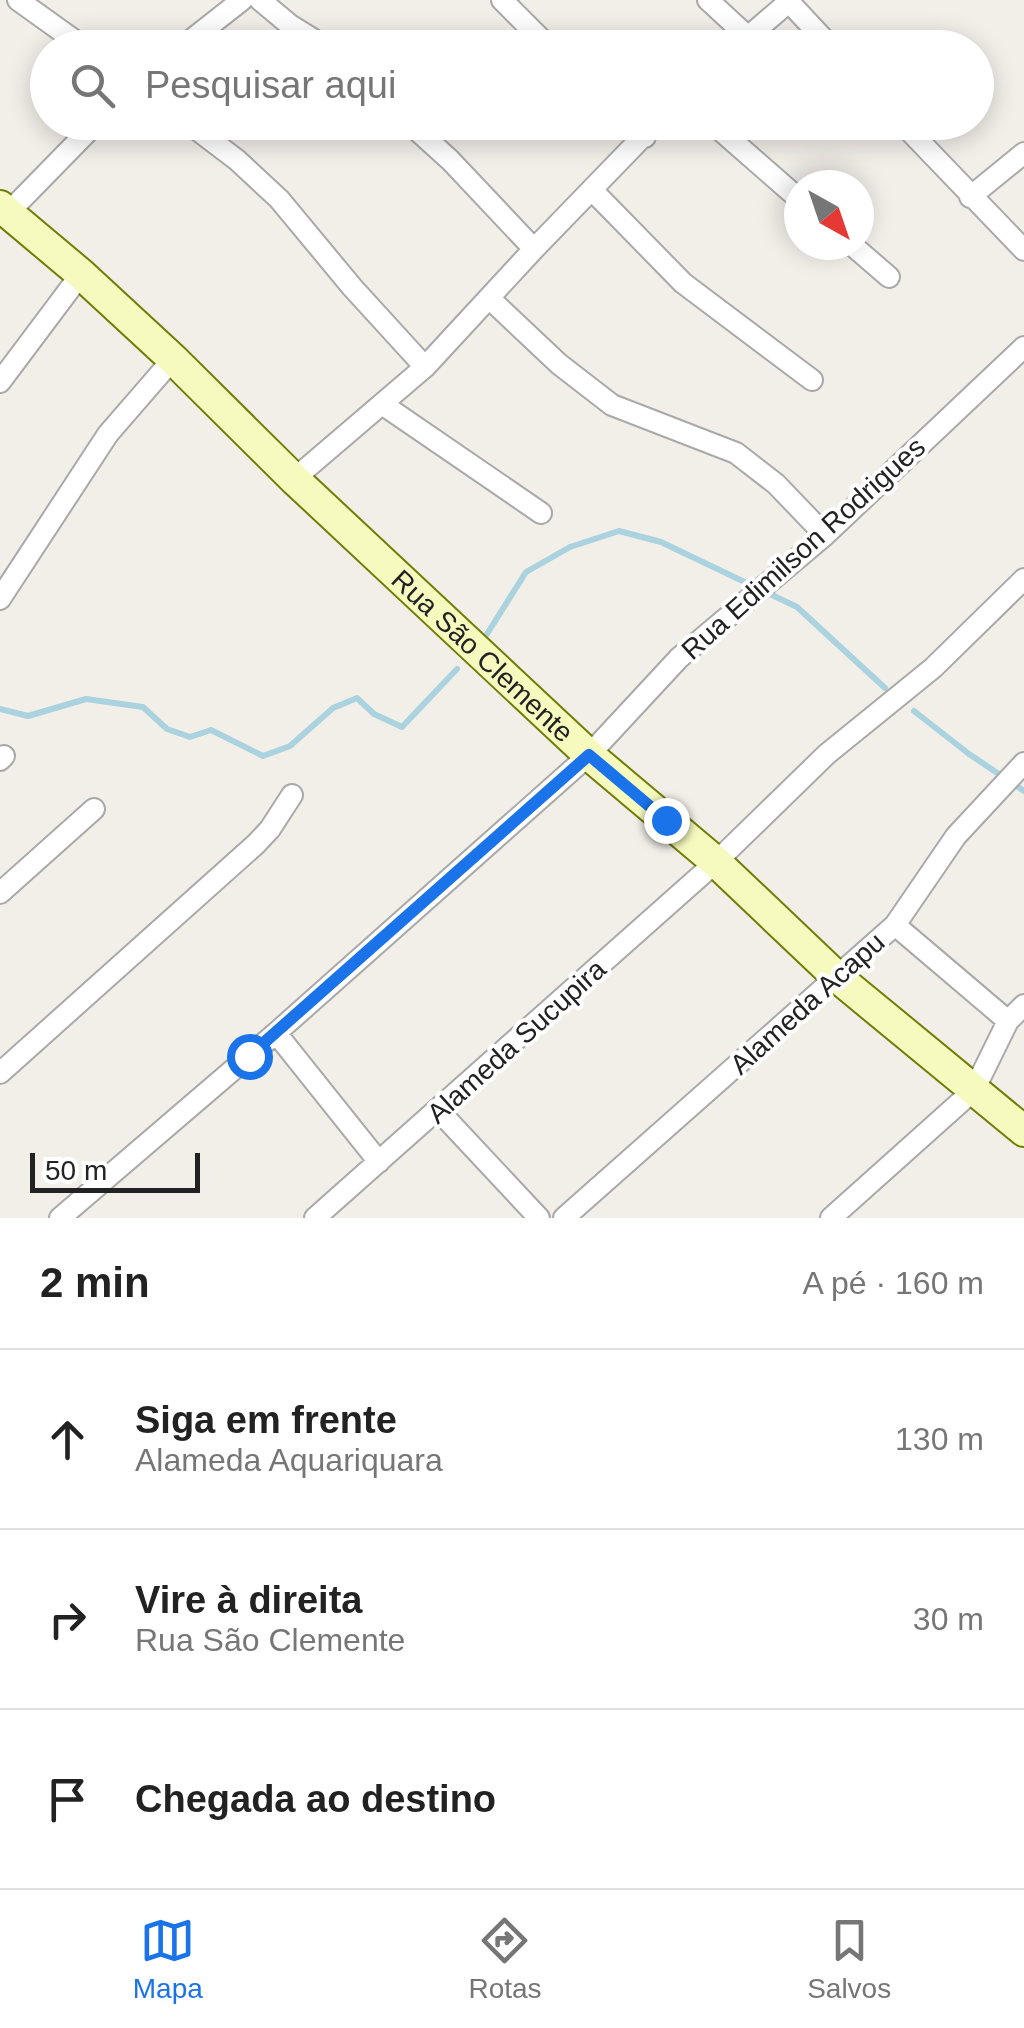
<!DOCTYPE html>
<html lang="pt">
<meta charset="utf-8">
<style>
body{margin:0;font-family:Helvetica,sans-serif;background:#f2f2f2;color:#222}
.compass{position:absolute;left:784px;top:170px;width:90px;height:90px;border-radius:50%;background:#fff;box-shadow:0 5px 25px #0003;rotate:140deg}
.scale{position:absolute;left:30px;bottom:25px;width:170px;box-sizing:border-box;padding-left:10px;border:5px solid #222;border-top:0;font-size:28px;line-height:35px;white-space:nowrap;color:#222;-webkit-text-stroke:8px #fff;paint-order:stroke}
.stop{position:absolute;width:30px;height:30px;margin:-22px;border:8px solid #1a73e8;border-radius:50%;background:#fff}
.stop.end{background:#1a73e8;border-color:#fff;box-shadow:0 2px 10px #0008}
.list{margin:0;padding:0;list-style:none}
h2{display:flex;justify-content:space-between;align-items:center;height:130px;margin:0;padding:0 40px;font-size:42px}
h2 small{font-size:32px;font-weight:400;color:#767676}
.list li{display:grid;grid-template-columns:65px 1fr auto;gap:30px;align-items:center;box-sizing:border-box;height:180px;padding:0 40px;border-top:2px solid #e0e0e0}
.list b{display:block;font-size:38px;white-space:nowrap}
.list p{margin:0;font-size:32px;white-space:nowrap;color:#767676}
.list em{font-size:32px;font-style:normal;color:#767676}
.icon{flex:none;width:55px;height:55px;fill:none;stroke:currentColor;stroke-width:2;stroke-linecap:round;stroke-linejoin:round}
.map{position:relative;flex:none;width:1024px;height:1218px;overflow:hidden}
.search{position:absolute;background:#fff;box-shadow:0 5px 25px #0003;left:30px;right:30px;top:30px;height:110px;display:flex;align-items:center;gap:25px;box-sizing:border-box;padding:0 35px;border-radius:55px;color:#767676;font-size:38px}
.sheet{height:670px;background:#fff}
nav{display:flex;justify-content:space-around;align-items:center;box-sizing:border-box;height:140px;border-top:2px solid #e0e0e0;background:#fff;font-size:28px;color:#767676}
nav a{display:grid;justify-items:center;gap:5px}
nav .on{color:#1a73e8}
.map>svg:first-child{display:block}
</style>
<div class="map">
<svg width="1024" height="1218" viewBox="0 0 1024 1218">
<rect width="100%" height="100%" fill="#f2efe9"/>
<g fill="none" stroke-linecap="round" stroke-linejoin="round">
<path stroke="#aad3df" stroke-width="6" d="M487,634L526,572L570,547L619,531L661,542L797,607L885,688
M0,709L28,716L86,699L143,707L167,729L190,737L211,730L263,756L290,746L333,708L357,698L374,714L402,727L457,669
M914,711L969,754L1024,791"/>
<g stroke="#a9a9a9" stroke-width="24">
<path id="street" d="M18,0L85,48
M260,0L290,25L327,48
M502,0L550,48
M708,0L748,37
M789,2L832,48
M181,48L242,0
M735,48L791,0
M187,122L237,160L279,199L352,287L425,367
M408,122L450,160L534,249
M629,122L645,137
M711,122L799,199
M901,122L1024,250
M592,190L683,283L812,380
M970,197L1024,153
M9,212L97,122
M852,245L889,277
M490,299L559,364L612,405L736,453L776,484L825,535
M0,382L81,274
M382,404L541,513
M294,479L425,367L534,249L657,122
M0,599L108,434L173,359
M0,760L4,756
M0,893L94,809
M895,925L1008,1021
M276,1033L379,1162
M0,1073L256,844L270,829L292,795
M439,1111L539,1218
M60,1218L276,1033L589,755L679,658L825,535L1024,347
M315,1218L716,862L827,754L933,668L1024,579
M564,1218L895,925L956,836L1024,763
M831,1218L974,1090L1008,1021L1024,1005"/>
</g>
<g stroke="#707d05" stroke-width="34">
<g id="secondary">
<path id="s1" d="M0,206L81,274L173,359L294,479L589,755L716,862L837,977L1024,1131"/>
</g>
</g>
<use href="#street" stroke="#fff" stroke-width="20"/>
<use href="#secondary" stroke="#f7fabf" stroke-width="30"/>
</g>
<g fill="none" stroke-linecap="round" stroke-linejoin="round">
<path stroke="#1a73e8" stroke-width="12" d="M249,1056L589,755L666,820"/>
</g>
<g text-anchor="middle" stroke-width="8" stroke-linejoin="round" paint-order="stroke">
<g font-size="28" fill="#222" stroke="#fff">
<text transform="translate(803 548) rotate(-42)" y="10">Rua Edimilson Rodrigues</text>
<text dy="10" stroke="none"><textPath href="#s1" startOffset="660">Rua São Clemente</textPath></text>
<text transform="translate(807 1003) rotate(-42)" y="10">Alameda Acapu</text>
<text transform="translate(516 1041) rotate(-42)" y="10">Alameda Sucupira</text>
</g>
</g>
</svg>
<svg class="compass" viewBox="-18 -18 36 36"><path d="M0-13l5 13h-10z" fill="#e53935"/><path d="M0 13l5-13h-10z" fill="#767676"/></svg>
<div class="scale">50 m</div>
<div class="stop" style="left:249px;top:1056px"></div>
<div class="stop end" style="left:666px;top:820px"></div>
<div class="search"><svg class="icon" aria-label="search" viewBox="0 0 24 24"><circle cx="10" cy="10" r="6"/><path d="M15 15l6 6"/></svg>Pesquisar aqui</div>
</div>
<section class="sheet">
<h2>2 min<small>A pé · 160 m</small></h2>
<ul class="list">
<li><svg class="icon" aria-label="ahead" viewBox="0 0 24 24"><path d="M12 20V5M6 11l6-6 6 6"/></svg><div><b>Siga em frente</b><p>Alameda Aquariquara</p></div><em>130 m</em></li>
<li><svg class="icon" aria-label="right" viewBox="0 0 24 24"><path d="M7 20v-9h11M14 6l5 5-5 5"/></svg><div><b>Vire à direita</b><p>Rua São Clemente</p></div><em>30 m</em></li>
<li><svg class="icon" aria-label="arrive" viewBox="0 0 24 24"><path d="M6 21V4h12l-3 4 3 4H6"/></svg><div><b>Chegada ao destino</b></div></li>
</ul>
</section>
<nav>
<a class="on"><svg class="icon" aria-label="map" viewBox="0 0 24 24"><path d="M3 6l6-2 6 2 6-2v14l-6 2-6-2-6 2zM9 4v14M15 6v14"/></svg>Mapa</a>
<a><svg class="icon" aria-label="directions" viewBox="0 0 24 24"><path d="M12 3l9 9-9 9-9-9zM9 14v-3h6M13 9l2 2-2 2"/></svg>Rotas</a>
<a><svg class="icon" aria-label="saved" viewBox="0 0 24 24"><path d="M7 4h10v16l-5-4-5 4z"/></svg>Salvos</a>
</nav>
